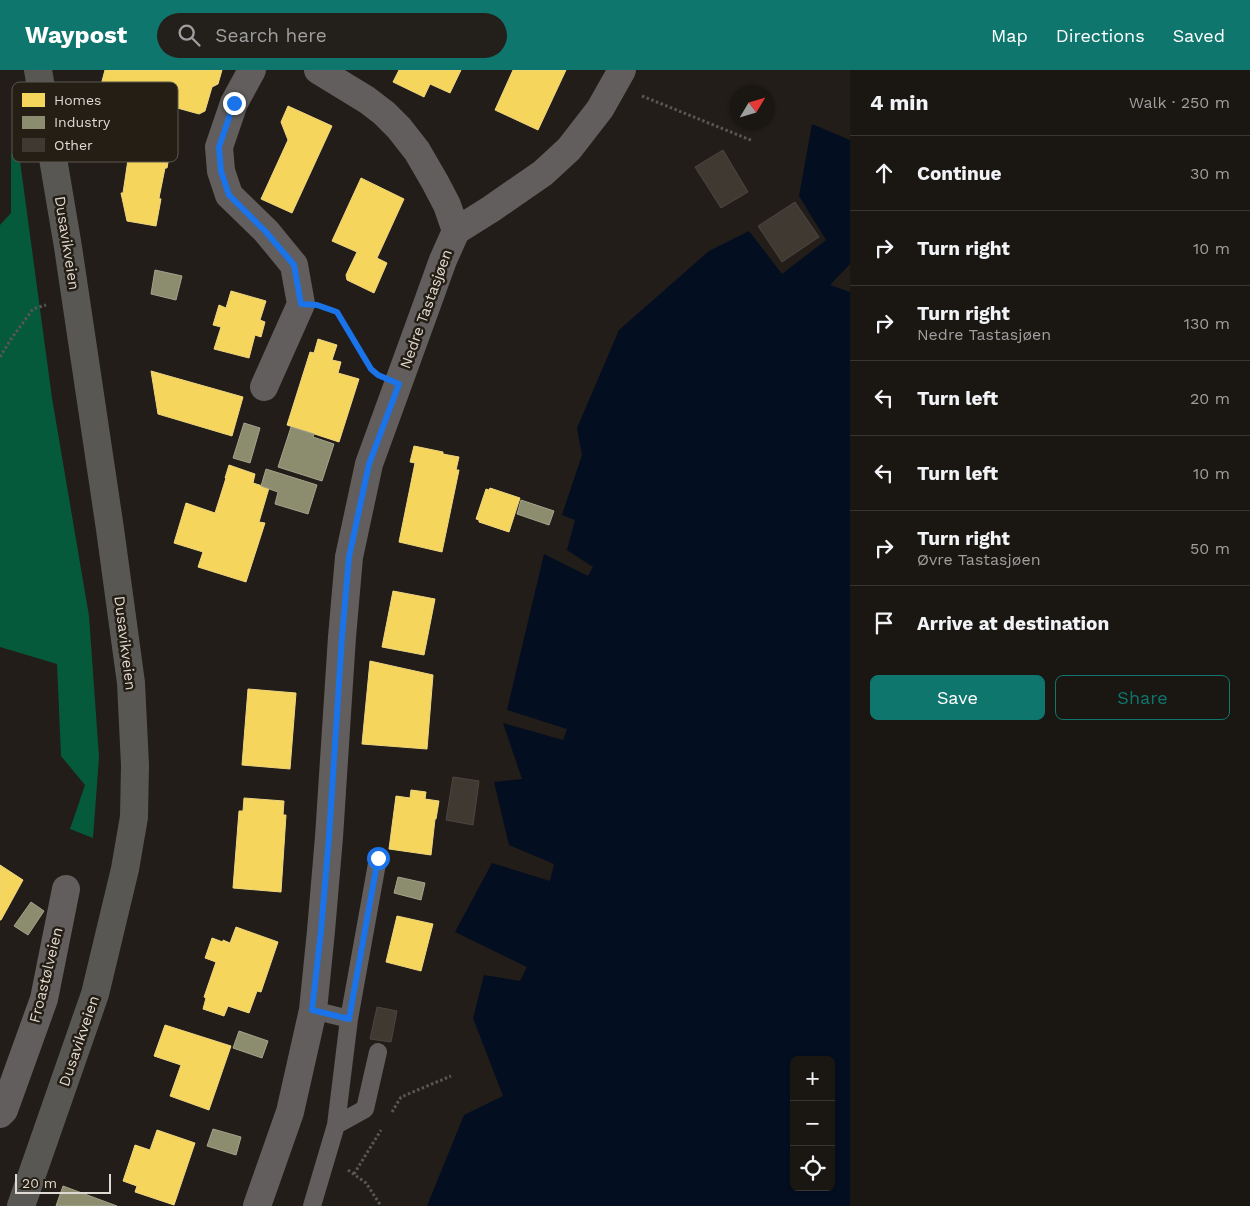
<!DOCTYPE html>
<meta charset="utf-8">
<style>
body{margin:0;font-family:"Work Sans",sans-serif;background:#231f1b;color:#f1f3f6}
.controls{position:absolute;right:15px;bottom:15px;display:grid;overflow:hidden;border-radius:8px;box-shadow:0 1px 4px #0004}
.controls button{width:45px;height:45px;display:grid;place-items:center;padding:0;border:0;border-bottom:1px solid #383532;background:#1a1612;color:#f1f3f6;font:25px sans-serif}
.compass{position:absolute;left:730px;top:15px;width:45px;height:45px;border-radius:50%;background:#1a1612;box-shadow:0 1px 4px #0004;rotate:52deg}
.scale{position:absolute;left:15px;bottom:12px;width:96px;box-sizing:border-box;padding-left:5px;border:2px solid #dfdad3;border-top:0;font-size:14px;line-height:18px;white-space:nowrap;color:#dfdad3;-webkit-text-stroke:4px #251e15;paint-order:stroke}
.stop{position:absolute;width:15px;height:15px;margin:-11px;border:4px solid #1a73e8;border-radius:50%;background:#fff}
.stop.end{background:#1a73e8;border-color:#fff;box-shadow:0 1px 5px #0008}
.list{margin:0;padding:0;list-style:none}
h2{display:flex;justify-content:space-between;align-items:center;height:65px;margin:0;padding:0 20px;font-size:21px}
h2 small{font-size:16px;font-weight:400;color:#9f9f9f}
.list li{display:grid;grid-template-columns:32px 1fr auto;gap:15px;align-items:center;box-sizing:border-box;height:75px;padding:0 20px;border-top:1px solid #383532}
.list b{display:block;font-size:19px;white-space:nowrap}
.list p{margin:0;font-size:16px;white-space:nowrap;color:#9f9f9f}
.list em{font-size:16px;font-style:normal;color:#9f9f9f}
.actions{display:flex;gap:10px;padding:15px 20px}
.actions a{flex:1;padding:11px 0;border:1px solid #0f766e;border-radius:8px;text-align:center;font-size:18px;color:#0f766e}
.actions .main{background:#0f766e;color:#fff}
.icon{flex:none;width:28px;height:28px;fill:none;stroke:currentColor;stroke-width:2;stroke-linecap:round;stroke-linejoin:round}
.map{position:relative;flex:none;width:850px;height:1136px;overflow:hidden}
header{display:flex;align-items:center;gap:30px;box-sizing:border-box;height:70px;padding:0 25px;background:#0f766e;color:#fff}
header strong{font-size:24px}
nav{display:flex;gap:28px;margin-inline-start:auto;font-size:18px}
.search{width:350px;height:45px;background:#231f1b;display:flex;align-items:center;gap:12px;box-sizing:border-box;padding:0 18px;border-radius:28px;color:#9f9f9f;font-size:19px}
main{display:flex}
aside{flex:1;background:#1a1612}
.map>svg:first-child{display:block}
</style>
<header>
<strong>Waypost</strong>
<div class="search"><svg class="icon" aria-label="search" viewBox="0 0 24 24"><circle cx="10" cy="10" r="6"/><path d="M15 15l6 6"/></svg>Search here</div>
<nav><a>Map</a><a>Directions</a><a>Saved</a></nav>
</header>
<main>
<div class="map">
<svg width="850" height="1136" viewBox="0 0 850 1136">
<rect width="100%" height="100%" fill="#221d18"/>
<path fill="#055a3b" d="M11,83L20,91L52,328L89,546L99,687L93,768L70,759L85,715L61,686L57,594L0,577V155L11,143Z"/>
<path fill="#030e20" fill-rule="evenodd" d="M812,54L850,70V194L830,215L850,222V1136H427L464,1045L503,1026L473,948L484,905L520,911L527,897L455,862L492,793L550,811L554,794L509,775L494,712L522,709L503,653L563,670L567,659L507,640L544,484L588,506L593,497L567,480L575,450L562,445L582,385L577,358L619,260L709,181L749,161L782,204L826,170L799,126ZM794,990H831V1117H794Z"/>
<path fill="#f6d55c" stroke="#efd680" d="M105,0H222L218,14L212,17L205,41L199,44L170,36V34L101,15Z
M399,0H461L450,23L430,14L424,27L393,12Z
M513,0H566L538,60L495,40Z
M288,36L332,56L292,143L261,129L288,70L281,52Z
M132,63L172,70L167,98H165L159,128L161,129L156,156L127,151L121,123H123Z
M361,108L404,129L377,188L387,193L374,223L347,210L346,205L357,182L332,171Z
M231,221L266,231L260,250L265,252L261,267L255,265L249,288L214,279L221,257L213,255L219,235L226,238Z
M318,269L337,275L332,290L341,292L338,303L359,309L339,372L287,355L310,282L314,283Z
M151,301L243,327L232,366L158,344Z
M414,376L443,382V384L459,387L456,400H459L442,482L399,472L415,393L410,392Z
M229,395L255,404L253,413L269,418L259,452L265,453L246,512L198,497L203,482L174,473L186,433L215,443L226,408H225Z
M490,418L520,428L509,462L479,452V450L476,449L486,419L489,420Z
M393,521L435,529L424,585L382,577Z
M370,591L433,605L427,679L362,674Z
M248,619L296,623L290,699L242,695Z
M411,720L426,722L425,729L439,731L436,749H435L431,785L389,779L396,726L410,728Z
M244,728L284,731L283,745H286L281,822L233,818L239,741H243Z
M0,795L23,810L1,850H0Z
M397,846L433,854L421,901L386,892Z
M236,857L278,872L261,922L257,921L249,943L228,936L224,946L203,939L206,928L204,927L216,892L205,888L212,868L223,872V870L230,873Z
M165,955L231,976L209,1040L170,1026L181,995L154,986Z
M157,1060L195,1073L174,1135L135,1122L137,1116L123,1111L135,1075L150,1080Z"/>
<path fill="#8c8c6e" stroke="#a5a38c" d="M155,200L182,206L176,230L151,224Z
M244,353L260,358L250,393L233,388Z
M291,357L314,364L313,367L334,374L322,411L278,397Z
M266,399L317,415L308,444L275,434L278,422L261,416Z
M521,430L554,441L549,455L517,444Z
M398,807L425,813L421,830L394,823Z
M31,832L44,841L28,865L14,856Z
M239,961L268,971L262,988L233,978Z
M213,1059L241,1067L236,1085L207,1076Z
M63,1116L117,1136H56Z"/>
<path fill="#403932" stroke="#4a4642" d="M723,80L748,122L721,138L695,97Z
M795,132L819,167L782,192L758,156Z
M453,707L479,711L473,755L446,750Z
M377,937L397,941L391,972L370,969Z"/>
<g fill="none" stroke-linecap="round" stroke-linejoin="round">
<path stroke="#595754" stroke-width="3" stroke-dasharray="2.5 2.5" stroke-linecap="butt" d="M642,26L753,71
M331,240L337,242L372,300
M0,287L11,269L33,239L46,235
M392,1042L401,1027L451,1006
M348,1100L366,1113L381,1136
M354,1104L381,1060"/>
<path stroke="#615e5d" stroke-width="18" d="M313,940L349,949
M336,1055L365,1039L378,982
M312,1136L336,1055L349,949L378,788"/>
<path stroke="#615e5d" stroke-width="28" d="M252,0L234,33L219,77L221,101L229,125L266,161L294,195L301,234L264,317
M318,0L367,30L384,43L399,58L417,81L435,112L447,135L456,161
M0,1044L4,1040L44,929L66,819
M257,1136L290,1042L313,940L321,861L329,767L342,567L349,487L369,394L425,240L443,190L456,161L491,139L543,103L569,79L600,39L622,0"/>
<path stroke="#595754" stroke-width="28" d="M21,1136L95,924L125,799L134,747L135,695L131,613L110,459L68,177L38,0"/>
</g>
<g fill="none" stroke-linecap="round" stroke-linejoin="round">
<path stroke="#1a73e8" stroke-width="6" d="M234,33L219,77L221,101L229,125L266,162L294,195L301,234L317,235L337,242L371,299L378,305L399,314L369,394L349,487L342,567L329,767L321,861L312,940L349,949L378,788"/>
</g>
<g text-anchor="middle" stroke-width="5" stroke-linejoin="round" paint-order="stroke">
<g font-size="15" fill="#dfdad3" stroke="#251e15">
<text transform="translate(67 173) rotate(81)" y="5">Dusavikveien</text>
<text transform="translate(426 239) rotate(-70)" y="5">Nedre Tastasjøen</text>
<text transform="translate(125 573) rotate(83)" y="5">Dusavikveien</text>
<text transform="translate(46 905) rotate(-76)" y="5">Froastølveien</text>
<text transform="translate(79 971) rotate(-71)" y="5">Dusavikveien</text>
</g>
</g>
<rect x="12" y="12" width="166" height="80" rx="8" fill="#251e15" stroke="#5d564e" stroke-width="1"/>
<rect x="22" y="23" width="23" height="14" fill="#f6d55c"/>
<rect x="22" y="46" width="23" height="13" fill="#8c8c6e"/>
<rect x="22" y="68" width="23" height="14" fill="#403932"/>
<g font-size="14" fill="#dfdad3">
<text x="54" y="35">Homes</text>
<text x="54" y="57">Industry</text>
<text x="54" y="80">Other</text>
</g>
</svg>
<div class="controls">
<button>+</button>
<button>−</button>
<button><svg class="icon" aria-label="locate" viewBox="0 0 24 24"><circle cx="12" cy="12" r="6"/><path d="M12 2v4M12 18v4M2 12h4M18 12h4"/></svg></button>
</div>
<svg class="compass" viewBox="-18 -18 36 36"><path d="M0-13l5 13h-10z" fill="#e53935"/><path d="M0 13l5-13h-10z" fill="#9f9f9f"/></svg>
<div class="scale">20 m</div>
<div class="stop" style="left:378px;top:788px"></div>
<div class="stop end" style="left:234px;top:33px"></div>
</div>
<aside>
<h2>4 min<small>Walk · 250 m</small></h2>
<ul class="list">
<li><svg class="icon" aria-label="ahead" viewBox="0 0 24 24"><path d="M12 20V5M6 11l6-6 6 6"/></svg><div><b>Continue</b></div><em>30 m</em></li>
<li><svg class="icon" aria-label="right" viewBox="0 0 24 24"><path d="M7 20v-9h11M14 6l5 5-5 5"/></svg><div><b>Turn right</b></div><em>10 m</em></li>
<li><svg class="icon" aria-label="right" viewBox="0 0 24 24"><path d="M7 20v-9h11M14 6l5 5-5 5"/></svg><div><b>Turn right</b><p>Nedre Tastasjøen</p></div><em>130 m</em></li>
<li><svg class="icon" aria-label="left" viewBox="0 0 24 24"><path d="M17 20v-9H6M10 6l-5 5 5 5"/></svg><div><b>Turn left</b></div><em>20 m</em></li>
<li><svg class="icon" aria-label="left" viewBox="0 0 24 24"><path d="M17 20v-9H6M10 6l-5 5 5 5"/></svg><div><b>Turn left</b></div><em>10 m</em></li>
<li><svg class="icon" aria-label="right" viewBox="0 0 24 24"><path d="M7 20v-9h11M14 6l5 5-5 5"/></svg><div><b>Turn right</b><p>Øvre Tastasjøen</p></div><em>50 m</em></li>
<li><svg class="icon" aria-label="arrive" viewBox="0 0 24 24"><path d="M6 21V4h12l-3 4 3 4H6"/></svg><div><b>Arrive at destination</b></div></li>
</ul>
<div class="actions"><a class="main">Save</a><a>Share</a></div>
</aside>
</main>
